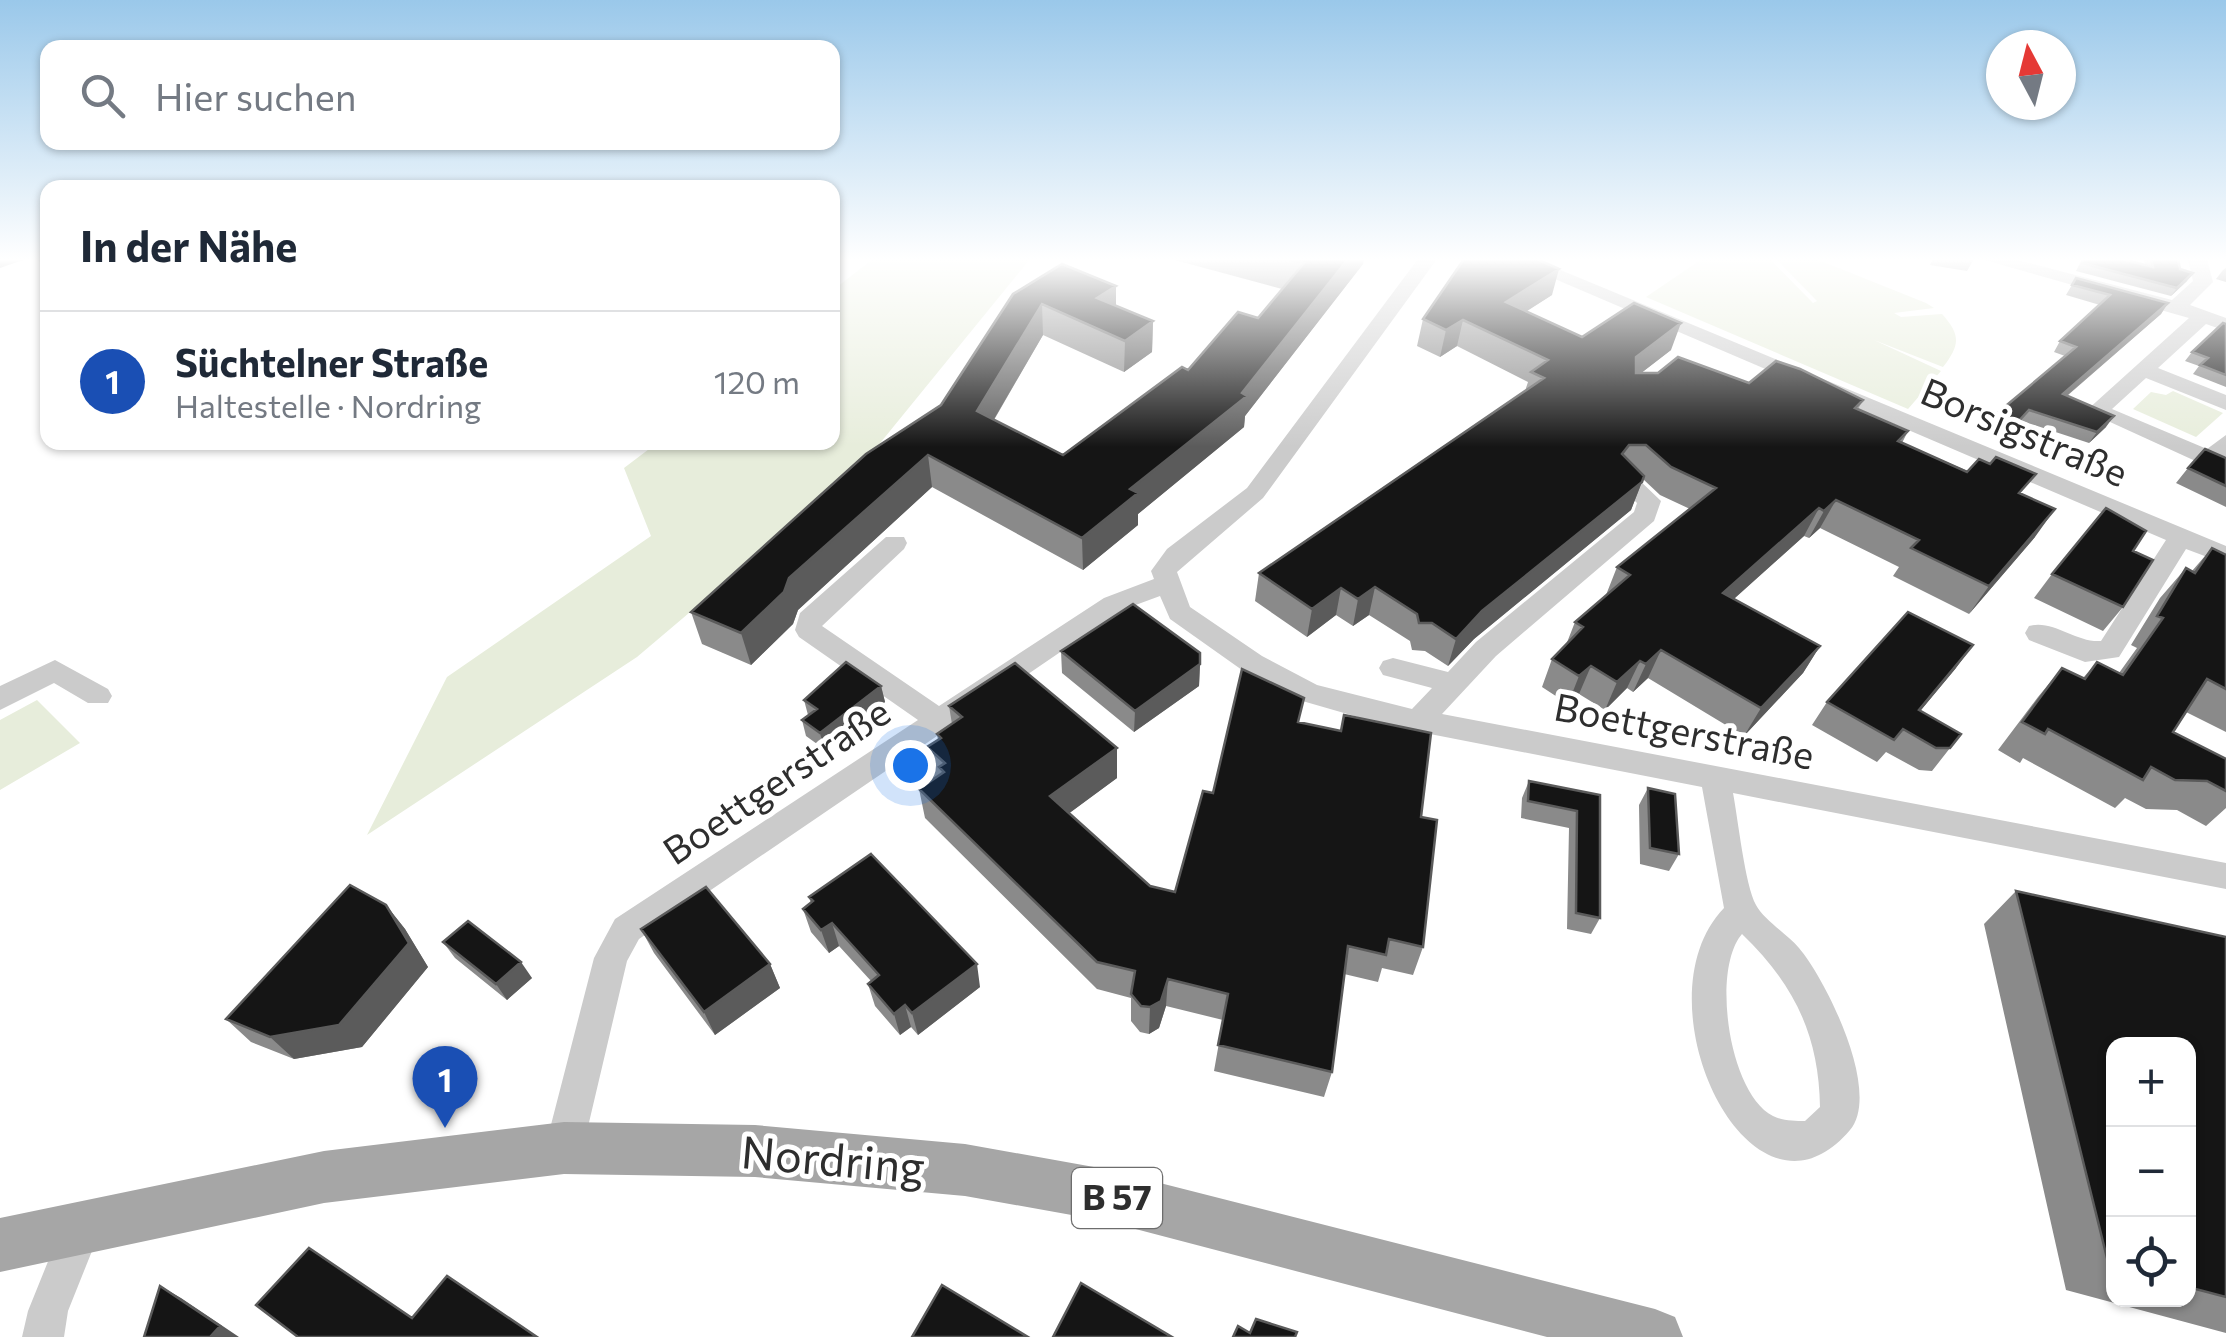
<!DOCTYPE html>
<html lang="de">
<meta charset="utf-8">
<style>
body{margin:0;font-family:Commissioner,sans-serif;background:#f6f6f7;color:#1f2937}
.controls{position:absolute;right:30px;bottom:30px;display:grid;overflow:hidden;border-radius:20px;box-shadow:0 2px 8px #0004}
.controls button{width:90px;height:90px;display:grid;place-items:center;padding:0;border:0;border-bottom:2px solid #e0e1e3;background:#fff;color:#1f2937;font:50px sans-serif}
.compass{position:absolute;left:1986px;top:30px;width:90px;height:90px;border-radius:50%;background:#fff;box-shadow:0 2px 8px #0004;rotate:353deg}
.you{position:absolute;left:910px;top:765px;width:35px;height:35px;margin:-25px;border:8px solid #fff;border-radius:50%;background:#1a73e8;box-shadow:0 0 0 15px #1a73e833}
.badge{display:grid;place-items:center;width:65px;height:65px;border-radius:50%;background:#7c3aed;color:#fff;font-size:32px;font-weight:700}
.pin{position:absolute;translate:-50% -82px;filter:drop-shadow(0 2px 5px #0008)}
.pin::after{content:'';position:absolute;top:52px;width:35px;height:30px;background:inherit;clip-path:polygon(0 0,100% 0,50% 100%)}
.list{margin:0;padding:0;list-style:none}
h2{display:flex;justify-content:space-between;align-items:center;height:130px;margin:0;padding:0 40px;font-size:42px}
h2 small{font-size:32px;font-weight:400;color:#747a83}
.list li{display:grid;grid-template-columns:65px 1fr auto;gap:30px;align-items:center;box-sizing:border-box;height:140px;padding:0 40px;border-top:2px solid #e0e1e3}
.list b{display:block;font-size:38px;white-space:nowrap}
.list p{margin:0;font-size:32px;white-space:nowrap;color:#747a83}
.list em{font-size:32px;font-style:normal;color:#747a83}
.icon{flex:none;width:55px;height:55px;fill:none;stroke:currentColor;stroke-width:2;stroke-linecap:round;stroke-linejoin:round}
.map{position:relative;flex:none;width:2226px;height:1337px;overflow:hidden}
.search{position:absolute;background:#fff;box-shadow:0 2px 8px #0004;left:40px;top:40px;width:800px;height:110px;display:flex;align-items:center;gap:25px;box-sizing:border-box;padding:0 35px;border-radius:20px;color:#747a83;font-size:38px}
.panel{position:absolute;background:#fff;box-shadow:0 2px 8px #0004;left:40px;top:180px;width:800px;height:270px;border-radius:20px}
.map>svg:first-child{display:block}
</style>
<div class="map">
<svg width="2226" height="1337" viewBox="0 0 2226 1337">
<rect width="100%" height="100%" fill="#fff"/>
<path fill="#e7eddb" d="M873,259H1030L859,469L637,657L367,835L447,677L651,536L624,468L657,443L832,442L833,290Z
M1702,259H1770L1813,303L1817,301L1776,259H1816L1926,303L1934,308L1894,313L1901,317L1942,314C1961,335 1960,345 1943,367L1874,340L1941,371L1908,409L1646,297Z
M2173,391L2223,413L2196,437L2133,409L2151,392L2166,395Z
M37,700L80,743L0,790V720Z"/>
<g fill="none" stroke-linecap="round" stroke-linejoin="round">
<path fill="#cbcbcb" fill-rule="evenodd" d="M1418,259H1437L1263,498L1177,572L1190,607L1262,656L1317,685L1412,709L1432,688L1383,675L1379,668L1383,661L1393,658L1448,672L1476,642L1634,512L1637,503L1615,481L1619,476H1635L1661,501L1654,521L1496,656L1442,714L2226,863V889L1733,793C1738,819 1745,885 1756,905C1764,920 1787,934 1799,948C1826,980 1882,1092 1850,1130C1751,1247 1634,1001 1724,908L1702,787L1389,726L1299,700L1242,670L1170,619L1160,596L1122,610L639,939L627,961L583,1148L577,1161L564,1167L551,1161L545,1148L594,958L615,919L918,720L799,637L795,630L800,613L886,537H904L907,543L904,549L822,626L939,706L1104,598L1154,579L1151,571L1167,549L1247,488ZM1742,934C1794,984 1819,1035 1820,1107L1805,1121C1795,1121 1783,1121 1773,1116C1729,1094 1711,970 1742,934Z
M1508,259H1534L2226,546V564L2186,549L2119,657L2085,662L2029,640L2025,633L2029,626C2053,619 2076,643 2101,641L2166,540Z
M1981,259H2014L2172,300L2193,281L2188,259H2207L2213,282L2190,305L2226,318V331L2206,324L2158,368L2226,395V410L2146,378L2112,409L2207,449L2226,435V456L2218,464H2202L2086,411L2189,318Z
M55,660L108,689L112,696L108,703H88L54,683L0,710V686Z
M82,1206L96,1212L102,1226L68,1311L64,1337H22L28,1311L68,1212Z"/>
<path fill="#a6a6a6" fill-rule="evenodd" d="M564,1122L755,1125L965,1144L1105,1169L1655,1309L1675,1317L1683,1337H1547L1105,1221L965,1196L755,1177L564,1174L324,1203L0,1272V1218L324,1151Z"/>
</g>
<path fill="#8a8a8a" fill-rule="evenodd" d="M36,259H48V269Z
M1171,259H1364L1363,264L1245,416L1244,427L1138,514V525L1083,570L932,487L798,610L793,624L751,665L702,644L691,612L941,405L1013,294L1116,286V306L1153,321L1152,352L1124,372L1043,335L994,420L1063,455L1188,370L1258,318L1282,289Z
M1933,259H1974L1967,271L1930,265Z
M2082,259H2122L2145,265L2144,259H2178L2180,269L2187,281L2171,296L2076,271Z
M2226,268V282L2216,279L2223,270Z
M2076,278L2168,303L2161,314L2067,396L2106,427L2089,443L2022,421L2009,435L1988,426L1995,415L2065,356L2054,352L2060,341L2100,305L2066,295Z
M1552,295L1526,311L1582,337L1671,350L1641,373L1749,383L1863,400L1858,409L1908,431L1902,443L2022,494L2035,537L1969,614L1893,576L1899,567L1820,528L1809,538L1804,536L1734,599L1820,646L1803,673L1744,736L1648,678L1633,692L1627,688L1605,710L1579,694L1568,704L1542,687L1552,659L1566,645L1575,622L1606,595L1617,567L1690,509L1660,495L1643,479L1631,510L1474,639L1448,666L1425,651L1412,650L1410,641L1369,615L1353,626L1336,615L1307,637L1255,601L1259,573L1525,391L1528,382L1457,346L1440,357L1417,346L1423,319Z
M2226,324V387L2193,374L2199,366L2185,361L2192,352Z
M2226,458V507L2176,483L2188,468Z
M2212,548L2226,555V732L2186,712L2173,732L2226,759V808L2206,826L2177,810L2146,809L2125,798L2115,808L2023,758L2020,763L1998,750L2038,697L2062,668L2083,678L2097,662L2119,673L2137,648L2131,645L2160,598L2186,568L2192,571Z
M2133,551L2123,607L2103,631L2034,598L2052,574Z
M1061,651L1200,664L1199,686L1134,732L1062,673Z
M1956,668L1920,711L1961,734L1932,771L1919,770L1886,752L1877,762L1812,725L1827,702Z
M881,686L885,702L824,749L806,736L802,720L808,715L804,700Z
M949,706L1117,748V778L1069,813L1150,886L1175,892L1213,793L1300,723L1421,817L1423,947L1413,975L1382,968L1378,982L1344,974L1332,1072L1324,1097L1214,1071L1223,1020L1166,1006L1159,1028L1149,1034L1140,1032L1131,1021V998L1097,989L925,818L919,789L934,779L932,777L927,747L938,740L937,734L952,724Z
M1529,781L1600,795V918L1591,934L1567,929L1569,828L1521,818L1522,798Z
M1648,788L1679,854L1669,871L1640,864L1639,805Z
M2016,891L2226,937V1333L2066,1290L1984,924ZM2114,1044H2188V1300H2114Z
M809,897L980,987L918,1035L911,1027L900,1035L875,1006L868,984L871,981L839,946L829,953L811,932L803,909L811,903Z
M386,905L405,929L428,967L362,1047L294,1059L251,1042L226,1019Z
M641,929L770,964L780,988L715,1035L654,953Z
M443,942L532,978L507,1000L455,958Z"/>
<path fill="#5b5b5b" d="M0,259H26L0,268Z
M1348,259H1364L1363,264L1245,416L1244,427L1138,514V525L1083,570L1082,538L1130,489L1242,393Z
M1559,269L1552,295L1499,329L1506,302Z
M2193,273L2187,281L2171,296L2177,288Z
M1116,286V316L1097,298Z
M2168,303L2161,314L2056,405L2063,394Z
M1042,304L1043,335L980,443L977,411Z
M1463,320L1457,346L1440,357L1446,330Z
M1153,321L1152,352L1124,372L1125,341Z
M1681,323L1671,350L1627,384L1636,357Z
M2114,416L2106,427L2089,443L2097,432Z
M928,455L932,487L798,610L793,624L751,665L741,633L789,578Z
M1642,482L1631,510L1474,639L1448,666L1456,639L1482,611Z
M1836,500L1820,528L1809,538L1824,511Z
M1819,508L1804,536L1709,621L1723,593Z
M2055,509L2035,537L1969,614L1989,586Z
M1375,587L1369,615L1353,626L1358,599Z
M1341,588L1336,615L1307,637L1312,609Z
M1973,645L1956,668L1902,733L1919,710Z
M1820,646L1803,673L1744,736L1761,708Z
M1661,650L1648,678L1633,692L1646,664Z
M1640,661L1627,688L1605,710L1617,682Z
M1200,664L1199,686L1134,732L1135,711Z
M1591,666L1579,694L1568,704L1579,676Z
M881,686L885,702L824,749L820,733Z
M1117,748V778L1052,826L1050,796Z
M386,905L405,929L428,967L362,1047L294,1059L270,1037Z
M832,923L839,946L829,953L821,930Z
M521,962L532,978L507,1000L496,984Z
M770,964L780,988L715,1035L704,1012Z
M977,964L980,987L918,1035L912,1013Z
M1168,979L1166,1006L1159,1028L1149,1034L1150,1007Z
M905,1005L911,1027L900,1035L894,1014Z
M160,1286L181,1298L239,1337H210Z"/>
<path fill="#151515" stroke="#5b5b5b" stroke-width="2.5" d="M1288,259H1348L1242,393L1247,396L1130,489L1138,493L1082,538L928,455L789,578L784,592L741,633L691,612L866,454L941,405L1013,294L1062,264L1116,286L1097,298L1153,321L1125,341L1042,304L977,411L1063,455L1182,367L1188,370L1238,312L1258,318L1304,263Z
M1464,259H1537L1559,269L1506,302L1582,337L1634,303L1681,323L1636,357V373H1658L1678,357L1749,383L1776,361L1800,369L1863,400L1855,408L1908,431L1898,441L1967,472L1979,459L1990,464L1996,457L2036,474L2019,493L2055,509L1989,586L1911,548L1919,540L1836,500L1824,511L1819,508L1723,593L1820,646L1761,708L1661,650L1646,664L1640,661L1617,682L1591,666L1579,676L1552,659L1583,627L1575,622L1630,575L1617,567L1716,488L1671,467L1646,445H1629L1622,454L1644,476L1642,482L1482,611L1456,639L1432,623H1419L1417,614L1375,587L1358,599L1341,588L1312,609L1259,573L1544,378L1531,372L1548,360L1463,320L1446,330L1423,319Z
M2083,259H2122L2153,267L2151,259H2178L2180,269L2193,273L2177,288L2082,263Z
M2076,278L2168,303L2063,394L2114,416L2097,432L2029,410L2016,424L1995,415L2076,347L2060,341L2110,295L2072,285Z
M2223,323L2226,324V375L2200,365L2208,358L2192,352Z
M2205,449L2226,458V486L2188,468Z
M2106,508L2146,531L2133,551L2153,560L2123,607L2052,574Z
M2212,548L2226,555V689L2207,679L2173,732L2226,759V791L2207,781L2175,780L2151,767L2143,780L2048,729L2045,734L2022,722L2062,668L2085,679L2097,662L2123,675L2163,618L2157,616L2186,568L2195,573Z
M1133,604L1200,653V664L1135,711L1061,651Z
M1908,612L1973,645L1919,710L1961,734L1950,748H1936L1903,729L1894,740L1827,702Z
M846,662L881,686L820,733L802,720L817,709L804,700Z
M1015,663L1117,748L1050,796L1150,886L1175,892L1203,791L1213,793L1242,669L1304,698L1298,722L1341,731L1344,715L1431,733L1421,817L1437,820L1423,947L1389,939L1386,955L1348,946L1332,1072L1218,1045L1228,994L1168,979L1161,1001L1150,1007L1141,1006L1131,994L1135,971L1097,962L919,789L944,772L939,767L945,763L927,747L941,738L937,734L962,717L949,706Z
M1529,781L1600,795V918L1576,913L1577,811L1528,801Z
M1648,788L1675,794L1679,854L1650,848Z
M871,854L977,964L912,1013L905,1005L894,1014L868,984L879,975L832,923L821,930L803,909L813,901L809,897Z
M350,885L386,905L409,943L339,1025L270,1037L226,1019Z
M706,887L770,964L704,1012L641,929Z
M2016,891L2226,937V1297L2188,1287V1044H2114V1267L2109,1266Z
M468,921L521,962L496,984L443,942Z
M309,1248L412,1318L447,1276L537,1337H298L256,1305Z
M1081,1283L1172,1337H1053Z
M942,1285L1028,1337H912Z
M160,1286L220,1326L210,1337H144Z
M1256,1319L1297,1332L1295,1337H1233L1238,1326L1250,1333Z"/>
<linearGradient id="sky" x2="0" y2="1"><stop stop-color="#9ac8ea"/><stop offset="0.58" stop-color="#fff"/><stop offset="1" stop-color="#fff" stop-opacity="0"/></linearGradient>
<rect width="2226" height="447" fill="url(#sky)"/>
<g text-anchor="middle" stroke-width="10" stroke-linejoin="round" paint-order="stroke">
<rect fill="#fff" stroke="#6d6d6d" stroke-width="2.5" x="1072" y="1168" width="90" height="60" rx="8"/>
<g font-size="35" font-weight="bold" fill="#2e2e2e">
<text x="1117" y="1210">B 57</text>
</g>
<g font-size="38" fill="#2e2e2e" stroke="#fff">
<text transform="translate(2024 433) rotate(23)" y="13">Borsigstraße</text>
<text transform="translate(1684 732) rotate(11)" y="13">Boettgerstraße</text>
<text transform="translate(777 782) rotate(-34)" y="13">Boettgerstraße</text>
</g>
<g font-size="45" fill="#2e2e2e" stroke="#fff">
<text transform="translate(833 1160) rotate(5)" y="16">Nordring</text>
</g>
</g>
</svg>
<div class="controls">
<button>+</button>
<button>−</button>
<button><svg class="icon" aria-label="locate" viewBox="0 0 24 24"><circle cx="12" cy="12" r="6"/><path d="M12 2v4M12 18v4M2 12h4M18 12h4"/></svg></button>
</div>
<svg class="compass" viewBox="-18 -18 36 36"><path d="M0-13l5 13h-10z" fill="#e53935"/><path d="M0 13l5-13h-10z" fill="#747a83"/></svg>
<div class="you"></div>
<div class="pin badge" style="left:445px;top:1128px;background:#1a4fb4">1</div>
<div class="search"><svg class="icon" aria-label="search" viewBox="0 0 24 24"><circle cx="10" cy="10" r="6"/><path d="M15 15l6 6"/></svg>Hier suchen</div>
<section class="panel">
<h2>In der Nähe<small></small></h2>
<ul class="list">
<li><span class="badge" style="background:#1a4fb4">1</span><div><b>Süchtelner Straße</b><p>Haltestelle · Nordring</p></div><em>120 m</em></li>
</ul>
</section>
</div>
